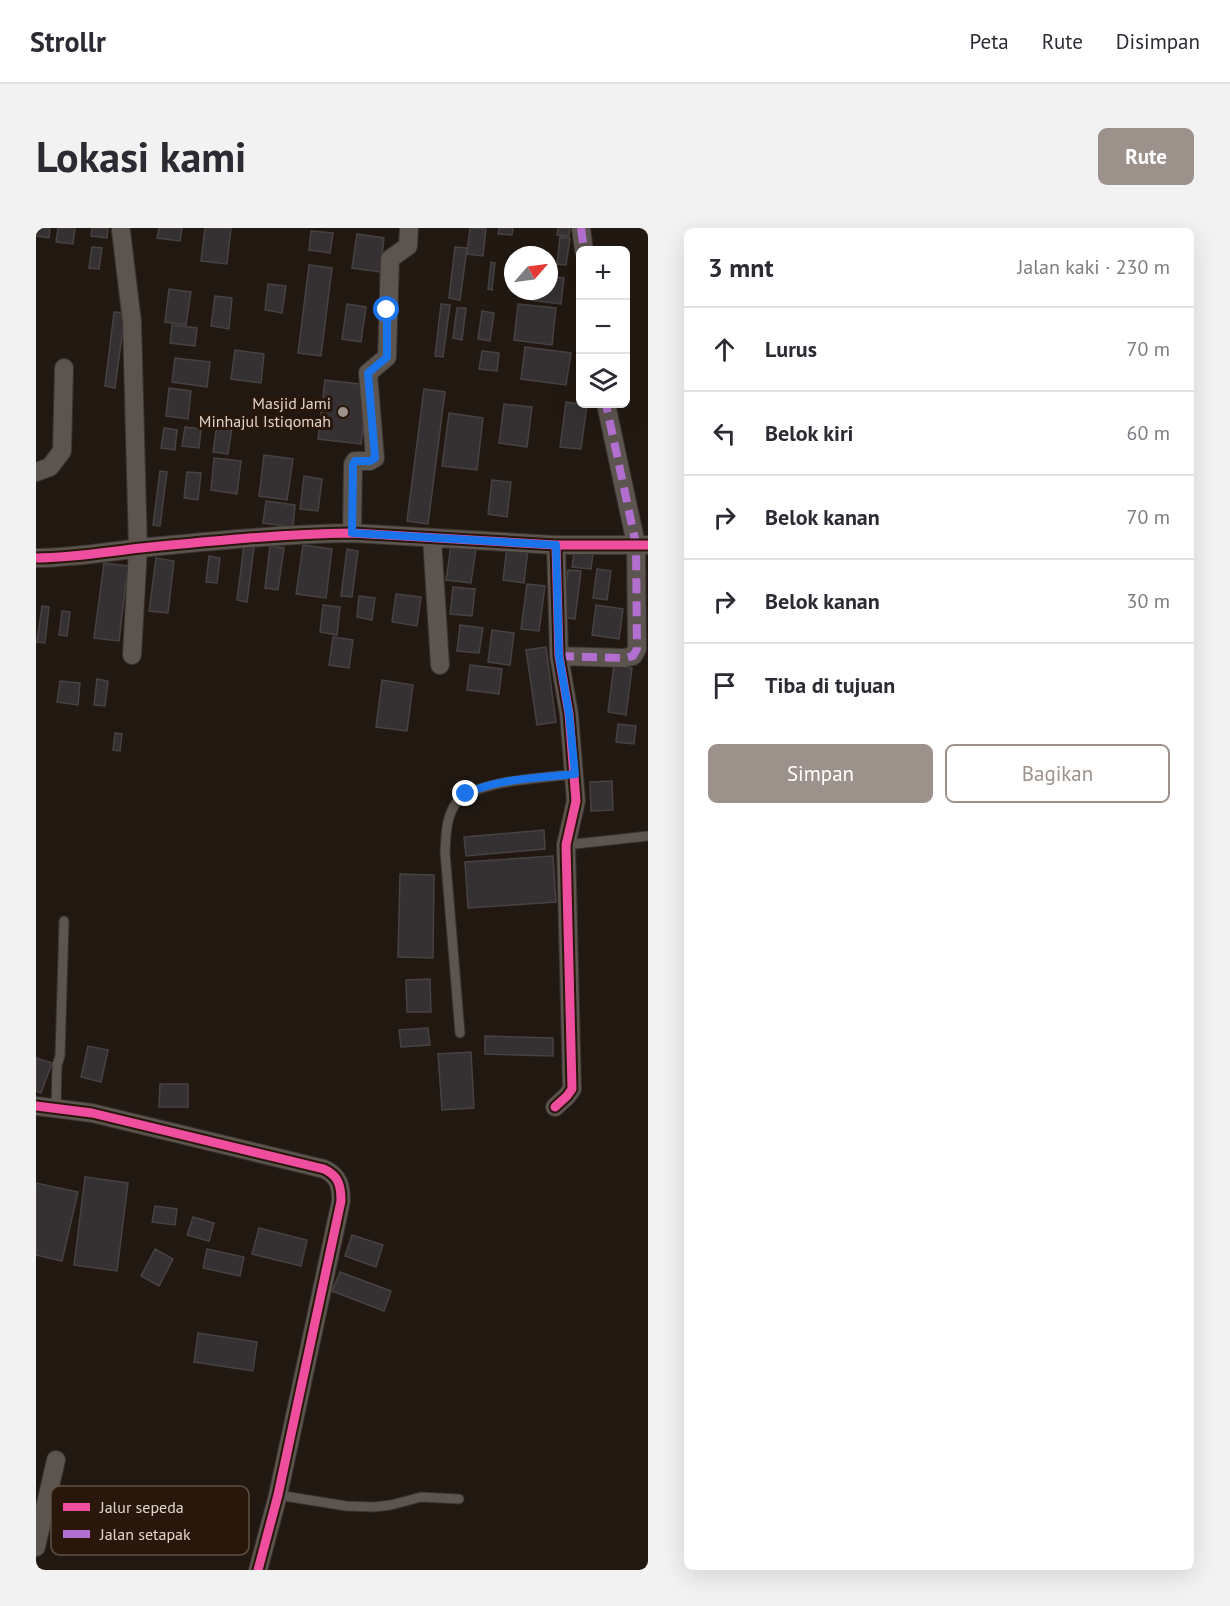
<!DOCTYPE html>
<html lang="id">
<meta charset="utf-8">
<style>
body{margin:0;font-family:"PT Sans",sans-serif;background:#f2f2f3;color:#2b2b33}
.controls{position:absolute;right:18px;top:18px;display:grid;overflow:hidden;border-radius:9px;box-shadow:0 6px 24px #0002}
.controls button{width:54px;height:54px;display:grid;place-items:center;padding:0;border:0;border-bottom:2px solid #e1e1e2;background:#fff;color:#2b2b33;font:30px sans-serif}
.compass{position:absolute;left:468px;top:18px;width:54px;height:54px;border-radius:50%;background:#fff;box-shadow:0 6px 24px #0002;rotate:62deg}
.stop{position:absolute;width:18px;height:18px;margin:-14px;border:4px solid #1a73e8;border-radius:50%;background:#fff}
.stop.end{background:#1a73e8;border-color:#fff;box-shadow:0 2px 6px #0008}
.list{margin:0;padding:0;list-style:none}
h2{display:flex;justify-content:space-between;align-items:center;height:78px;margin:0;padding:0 24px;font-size:26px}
h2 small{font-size:20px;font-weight:400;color:#7c7c81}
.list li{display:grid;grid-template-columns:39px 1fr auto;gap:18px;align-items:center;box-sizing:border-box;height:84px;padding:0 24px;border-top:2px solid #e1e1e2}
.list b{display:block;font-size:22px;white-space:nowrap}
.list em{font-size:20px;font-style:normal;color:#7c7c81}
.actions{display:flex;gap:12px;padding:18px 24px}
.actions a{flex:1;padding:14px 0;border:2px solid #9d928b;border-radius:9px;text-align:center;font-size:21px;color:#9d928b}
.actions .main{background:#9d928b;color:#fff}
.icon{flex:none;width:33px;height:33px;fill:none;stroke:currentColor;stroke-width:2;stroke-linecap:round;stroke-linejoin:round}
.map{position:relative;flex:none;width:612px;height:1342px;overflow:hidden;border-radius:9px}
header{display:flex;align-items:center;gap:36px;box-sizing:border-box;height:84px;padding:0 30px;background:#fff;border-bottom:2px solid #e1e1e2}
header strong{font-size:28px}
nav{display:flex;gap:33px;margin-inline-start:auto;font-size:21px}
.intro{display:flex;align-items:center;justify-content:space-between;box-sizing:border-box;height:144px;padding:0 36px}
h1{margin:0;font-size:42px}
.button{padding:15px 27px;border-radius:9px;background:#9d928b;color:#fff;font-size:21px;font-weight:700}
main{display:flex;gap:36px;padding:0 36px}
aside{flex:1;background:#fff;border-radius:9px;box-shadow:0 6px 24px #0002}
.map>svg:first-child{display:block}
</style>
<header>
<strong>Strollr</strong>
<nav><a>Peta</a><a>Rute</a><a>Disimpan</a></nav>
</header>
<div class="intro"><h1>Lokasi kami</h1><a class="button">Rute</a></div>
<main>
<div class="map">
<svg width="612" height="1342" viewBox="0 0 612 1342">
<rect width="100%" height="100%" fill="#211811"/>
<path fill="#353133" stroke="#474242" stroke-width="1.5" d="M0,0H14L13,10L0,8Z
M22,0H39L37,16L20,14Z
M56,0H72L71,10L55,8Z
M123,0H146L144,13L121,10Z
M169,0H195L191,36L165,33Z
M434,0L450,1L447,28L431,26Z
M463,0H477L476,7L462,6Z
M522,0H534L533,8L521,7Z
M275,3L297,5L294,25L273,22Z
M321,6L348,10L344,44L316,40Z
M524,9L534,10L530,37L521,36Z
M56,19L66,20L63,41L53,40Z
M419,19L431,20L424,72L413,70Z
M455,34L459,35L456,62L452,61Z
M273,37L296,40L285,128L262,125Z
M513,48L528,50L525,76L495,72L496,63H513Z
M232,56L250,58L246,85L229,82Z
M133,61L155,64L150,97L129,94Z
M179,68L196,70L193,101L175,98Z
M311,76L330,79L325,114L306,111Z
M405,76L414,77L407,129L399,128Z
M482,76L520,80L516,117L478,112Z
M421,80H430L426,112L417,110Z
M446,83L458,85L454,113L442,111Z
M78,84L89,85L79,160L69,158Z
M136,97L161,100L159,118L134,115Z
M489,119L535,125L530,157L485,151Z
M199,122L228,126L225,155L195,151Z
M446,123L463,125L461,143L443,141Z
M139,130L174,134L171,159L136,154Z
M289,152L332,157L325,216L282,211Z
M133,160L155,163L152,191L130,188Z
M388,161L409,164L392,296L371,293Z
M530,174L551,177L545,221L524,219Z
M468,176L496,179L491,219L463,215Z
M413,185L447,190L441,242L406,238Z
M181,197L196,199L192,226L177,224Z
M149,199L165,201L163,220L146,218Z
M128,200L141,202L139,222L125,220Z
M228,227L257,231L251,272L223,268Z
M178,230L205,233L201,266L175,262Z
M124,243L131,244L124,298L117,297Z
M151,244L165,245L162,272L148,270Z
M268,248L286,251L282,283L264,281Z
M456,252L475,254L471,289L452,286Z
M230,273L259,277L257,299L227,295Z
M208,317L218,319L211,374L201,372Z
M267,317L296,321L290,370L260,366Z
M234,318L248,320L242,362L229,360Z
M415,318L440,321L435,355L410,352Z
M471,318L492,321L488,355L467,352Z
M311,321L322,323L316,369L305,368Z
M538,324L557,326L555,341L536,339Z
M173,328L184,330L181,355L170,354Z
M120,330L138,333L132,385L113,383Z
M68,335L92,338L83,413L58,410Z
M561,341L575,343L571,372L557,370Z
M532,342L545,343L539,391L526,389Z
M491,356L509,358L503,403L485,401Z
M417,359L439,361L436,388L414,386Z
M360,366L385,369L381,398L356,394Z
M323,368L339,370L336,392L321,389Z
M287,377L304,379L301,407L284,404Z
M560,377L587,381L583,411L556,407Z
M6,378L13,379L9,415L1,414Z
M26,383L34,384L31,408L23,407Z
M424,397L447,400L443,425L421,423Z
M456,402L478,405L474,437L452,434Z
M297,409L317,412L313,440L293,437Z
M510,419L520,494L501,497L490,422Z
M434,437L466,441L463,466L431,462Z
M578,437L596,440L590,487L572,484Z
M61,451L72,453L69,478L58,477Z
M346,452L377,457L371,503L340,499Z
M24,453L44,455L42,477L21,474Z
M582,496L600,498L598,516L580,514Z
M79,505L86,506L84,523L77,522Z
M576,553L577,582L555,583L554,554Z
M508,602L509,621L430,628L428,609Z
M517,628L520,674L432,680L429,634Z
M364,646L398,647L397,730L362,729Z
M394,751L395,784H371L370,752Z
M392,800L394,817L365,819L363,802Z
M449,808L517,810V828L449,826Z
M52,818L72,822L65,854L45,849Z
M435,824L438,880L406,882L402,826Z
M0,830L16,835L5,865L0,863Z
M124,856H152V879H123Z
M49,949L92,955L81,1043L38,1037Z
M0,955L42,964L26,1033L0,1027Z
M119,978L141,981L139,997L116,994Z
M157,989L178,995L173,1013L151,1007Z
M223,1000L271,1012L265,1038L216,1026Z
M316,1007L347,1017L340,1039L309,1028Z
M119,1021L137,1031L123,1058L105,1048Z
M171,1021L208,1029L204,1048L167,1040Z
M304,1044L355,1063L348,1083L296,1063Z
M162,1105L221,1114L217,1143L158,1134Z"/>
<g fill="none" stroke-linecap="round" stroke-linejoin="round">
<g stroke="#3a322d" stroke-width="11">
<path id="lane" d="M530,617L612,608
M424,805L409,624C410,607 410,589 420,575C438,552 510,550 539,546
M20,880L21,837L24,828L28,693
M242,1267L310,1278L338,1279L355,1277L385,1269L423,1271"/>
</g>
<g stroke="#3a322d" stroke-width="20">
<path id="street" d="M545,0L548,22
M85,3L96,94L102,321L96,427
M0,244L14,239L26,223L28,140
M316,305L317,236L319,233H334L339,230L332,145L351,129L354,31L372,18L373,0
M396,310L404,437
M0,330C35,330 70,324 105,320C175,313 246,306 316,305L520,317H612
M523,428L588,430L597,428L601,421L600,316L570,176
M0,878L56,885L288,941C303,948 305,958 305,973L242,1267L222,1342
M519,879L531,868L536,861L530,617L540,573L533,486L523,428L520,317
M0,1319L20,1232"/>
</g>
<use href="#lane" stroke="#5c544e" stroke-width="9"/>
<use href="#street" stroke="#5c544e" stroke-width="18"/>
<path stroke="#b36fd0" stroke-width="8" stroke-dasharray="15 8" stroke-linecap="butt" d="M545,0L548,22
M523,428L588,430L597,428L601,421L600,316L570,176"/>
<g stroke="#28170a" stroke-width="13">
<path id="cycleway" d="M0,330C35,330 70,324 105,320C175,313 246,306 316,305L520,317H612
M0,878L56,885L288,941C303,948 305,958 305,973L242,1267L222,1342
M519,879L531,868L536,861L530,617L540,573L533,486L523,428L520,317"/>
</g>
<use href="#cycleway" stroke="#ef4d9e" stroke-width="9"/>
</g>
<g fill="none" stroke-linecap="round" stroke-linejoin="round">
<path stroke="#1a73e8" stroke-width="8" d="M351,82V129L332,145L339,230L334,233H319L317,236L316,305L520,317L523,428L533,486L539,546C504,550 461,550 430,566"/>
</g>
<circle fill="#9d928b" stroke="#28170a" stroke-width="2" cx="307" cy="184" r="6"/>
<g text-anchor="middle" stroke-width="6" stroke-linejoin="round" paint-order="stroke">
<g font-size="16" fill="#e0d4cc" stroke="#28170a" text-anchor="end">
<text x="295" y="181">Masjid Jami<tspan x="295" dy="18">Minhajul Istiqomah</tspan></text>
</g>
</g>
<rect x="15" y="1258" width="198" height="69" rx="9" fill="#28170a" stroke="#5f5044" stroke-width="1.5"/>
<rect x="27" y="1275" width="27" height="8" fill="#ef4d9e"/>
<rect x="27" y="1302" width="27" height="8" fill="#b36fd0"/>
<g font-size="16" fill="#e0d4cc">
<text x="64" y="1285">Jalur sepeda</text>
<text x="64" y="1312">Jalan setapak</text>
</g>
</svg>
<div class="controls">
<button>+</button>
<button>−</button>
<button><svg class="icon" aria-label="layers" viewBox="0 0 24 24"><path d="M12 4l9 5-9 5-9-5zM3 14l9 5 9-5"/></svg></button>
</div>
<svg class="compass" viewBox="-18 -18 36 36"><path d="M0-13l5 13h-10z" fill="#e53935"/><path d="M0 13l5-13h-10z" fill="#7c7c81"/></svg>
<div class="stop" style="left:351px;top:82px"></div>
<div class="stop end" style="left:430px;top:566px"></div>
</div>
<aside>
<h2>3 mnt<small>Jalan kaki · 230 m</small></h2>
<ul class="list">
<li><svg class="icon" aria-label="ahead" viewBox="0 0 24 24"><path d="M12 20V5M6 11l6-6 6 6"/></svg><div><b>Lurus</b></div><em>70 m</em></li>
<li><svg class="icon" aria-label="left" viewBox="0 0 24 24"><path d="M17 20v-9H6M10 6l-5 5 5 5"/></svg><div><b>Belok kiri</b></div><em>60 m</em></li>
<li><svg class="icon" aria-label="right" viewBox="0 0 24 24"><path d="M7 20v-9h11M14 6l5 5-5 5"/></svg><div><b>Belok kanan</b></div><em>70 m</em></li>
<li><svg class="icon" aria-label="right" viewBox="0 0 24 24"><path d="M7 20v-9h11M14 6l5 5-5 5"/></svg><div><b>Belok kanan</b></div><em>30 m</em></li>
<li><svg class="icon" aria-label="arrive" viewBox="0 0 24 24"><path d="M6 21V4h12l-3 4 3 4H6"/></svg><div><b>Tiba di tujuan</b></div></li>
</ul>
<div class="actions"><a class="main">Simpan</a><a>Bagikan</a></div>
</aside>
</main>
